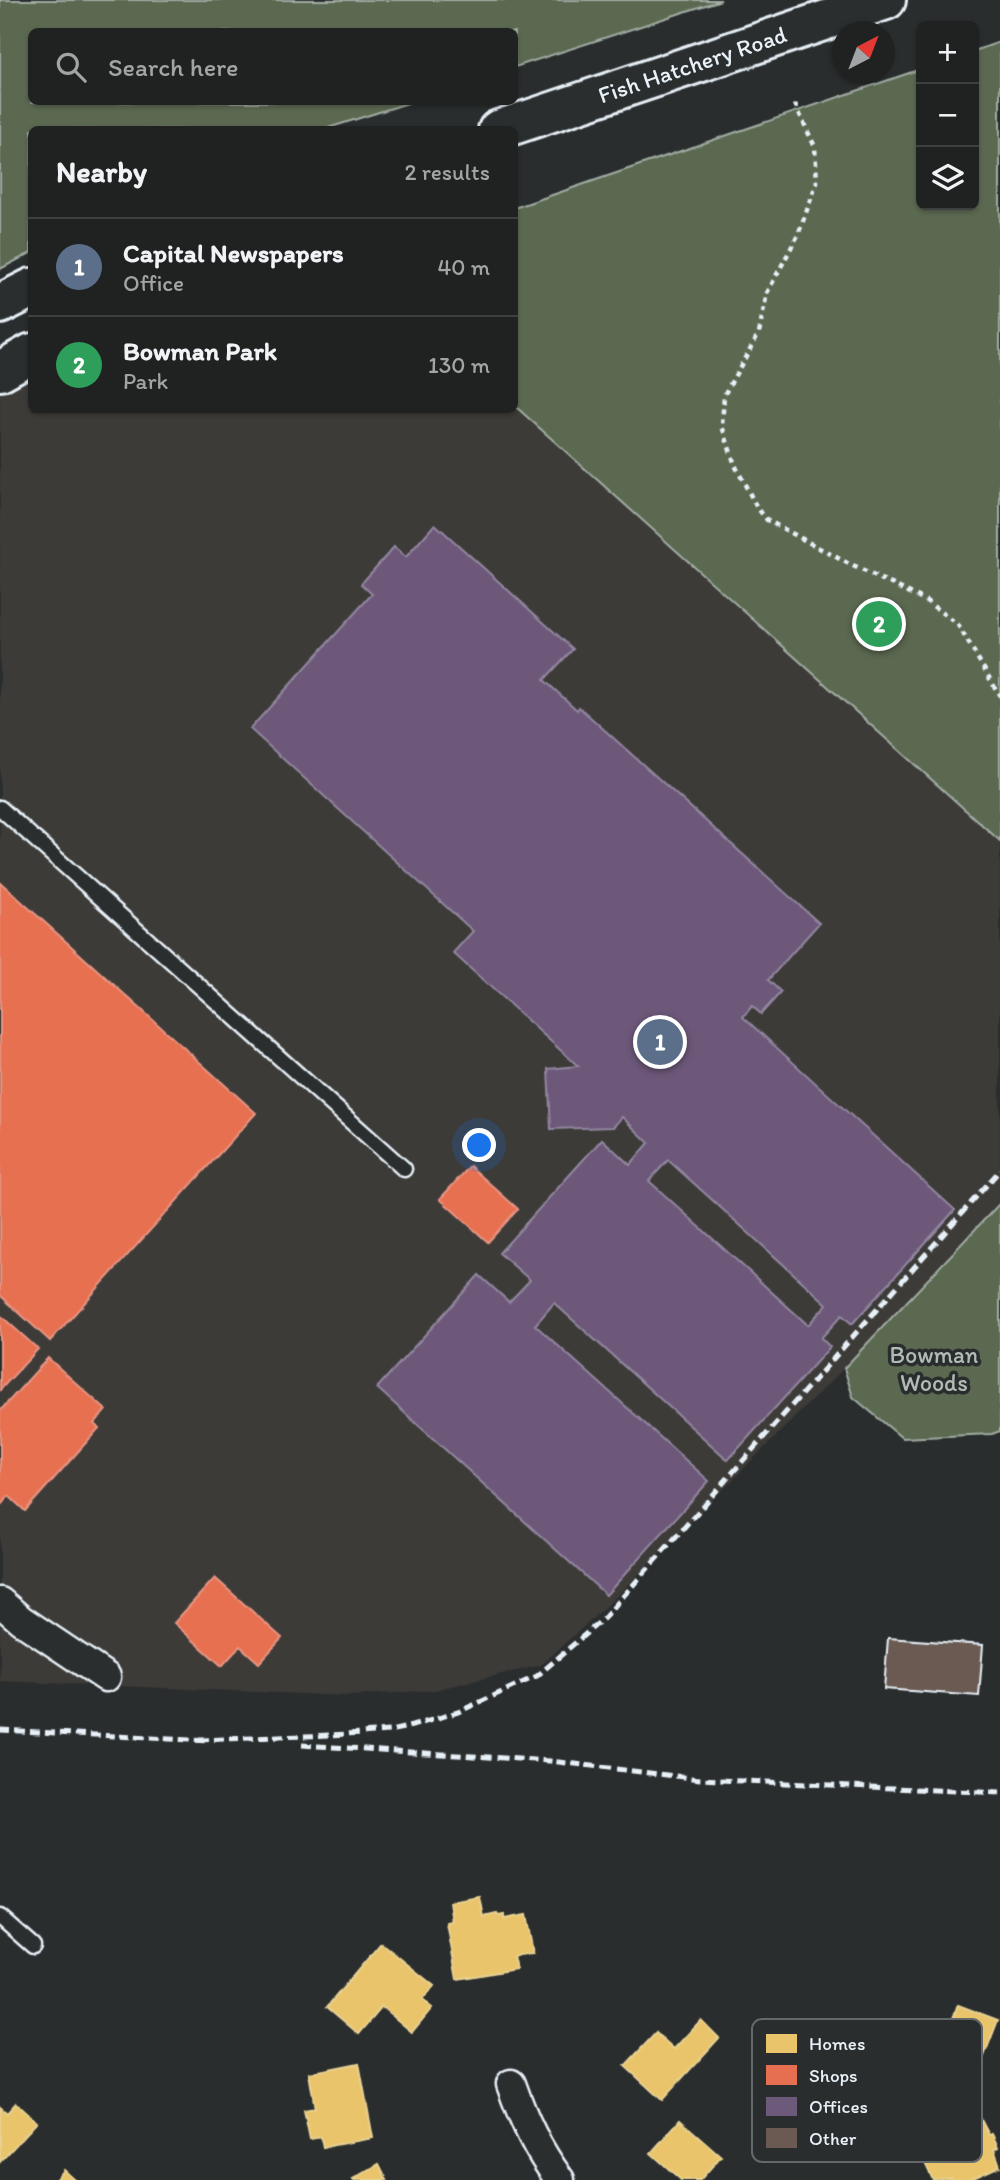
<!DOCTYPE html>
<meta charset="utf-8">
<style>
body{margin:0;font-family:Itim,sans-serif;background:#2d2f2f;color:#f1f3f6}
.controls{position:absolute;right:21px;top:21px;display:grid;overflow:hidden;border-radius:10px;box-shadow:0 2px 5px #0004}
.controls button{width:63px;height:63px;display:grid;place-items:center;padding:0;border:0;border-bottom:2px solid #3d3f40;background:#202222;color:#f1f3f6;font:35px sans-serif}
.compass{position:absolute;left:832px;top:21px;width:63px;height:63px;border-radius:50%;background:#202222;box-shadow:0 2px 5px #0004;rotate:42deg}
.you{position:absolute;left:480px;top:1146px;width:24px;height:24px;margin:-18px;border:5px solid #fff;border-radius:50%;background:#1a73e8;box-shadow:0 0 0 10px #1a73e833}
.badge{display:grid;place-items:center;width:46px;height:46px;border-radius:50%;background:#ff9aa2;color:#fff;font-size:23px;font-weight:700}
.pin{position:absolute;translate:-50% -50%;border:4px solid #fff;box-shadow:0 2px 7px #0006}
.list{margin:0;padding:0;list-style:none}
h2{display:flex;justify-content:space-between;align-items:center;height:91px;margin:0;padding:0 28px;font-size:30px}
h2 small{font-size:23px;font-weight:400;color:#a2a4a5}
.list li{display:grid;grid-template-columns:46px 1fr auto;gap:21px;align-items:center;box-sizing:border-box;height:98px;padding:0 28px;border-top:2px solid #3d3f40}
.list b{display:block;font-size:26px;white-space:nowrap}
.list p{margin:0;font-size:23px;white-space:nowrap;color:#a2a4a5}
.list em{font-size:23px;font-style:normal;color:#a2a4a5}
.icon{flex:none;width:38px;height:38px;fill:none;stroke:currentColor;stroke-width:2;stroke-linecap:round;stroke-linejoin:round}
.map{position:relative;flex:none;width:1000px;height:2180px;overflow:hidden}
.search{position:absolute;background:#202222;box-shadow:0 2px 5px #0004;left:28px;top:28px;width:490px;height:77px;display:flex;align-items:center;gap:18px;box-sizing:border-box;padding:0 24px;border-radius:10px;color:#a2a4a5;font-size:26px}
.panel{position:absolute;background:#202222;box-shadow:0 2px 5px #0004;left:28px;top:126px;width:490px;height:287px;border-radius:10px}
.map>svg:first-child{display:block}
</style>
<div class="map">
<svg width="1000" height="2180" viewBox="0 0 1000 2180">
<rect width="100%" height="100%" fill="#2a2d2e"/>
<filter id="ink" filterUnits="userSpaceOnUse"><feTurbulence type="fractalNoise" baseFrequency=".0143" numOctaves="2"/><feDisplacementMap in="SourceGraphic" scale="14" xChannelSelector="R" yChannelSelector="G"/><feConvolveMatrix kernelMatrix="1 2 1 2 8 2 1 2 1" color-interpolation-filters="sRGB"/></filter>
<g filter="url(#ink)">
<path fill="#3d3a38" d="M31,353L32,410H514L515,406L1000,841V1203L844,1368L613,1600L541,1665L434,1690L350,1696L0,1681V371Z"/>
<path fill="#5b6951" stroke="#a2ada4" stroke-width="2" d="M0,0H721L515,67L514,32H32V102H411L325,129L32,130L31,253L0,269Z
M1000,42V841L515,406L514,208L921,69V205H974V51Z
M1000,1203V1431L992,1434L902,1438L853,1397L844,1368Z"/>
<path fill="#e9c46a" stroke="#e9d295" stroke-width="2" d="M480,1897L484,1917L497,1914L498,1916L504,1915V1919L526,1915L533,1953L513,1956L516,1969L457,1979L447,1923L453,1922L450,1902Z
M381,1943L434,1986L422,2000L432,2008L412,2032L382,2007L359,2034L327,2007Z
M958,2005L998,2020L981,2064L963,2057L956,2076L934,2068Z
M701,2020L719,2038L662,2100L625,2066L656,2033L674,2049Z
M359,2063L373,2138L323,2147L321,2137L310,2139L304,2110L315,2108L309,2073Z
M16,2103L37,2122L0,2162V2107L7,2113Z
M979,2116L989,2135L992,2134L998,2147L994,2149L1000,2166L969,2180H951V2178L933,2180L925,2163L940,2156L932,2137Z
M680,2120L721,2156L700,2180H681L651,2153Z
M379,2164L387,2180H354L353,2179Z
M64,2170L75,2180H56Z"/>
<path fill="#e76f51" stroke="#e79683" stroke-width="2" d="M0,882L256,1113L50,1341L0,1295Z
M470,1166L518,1209L488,1242L440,1199Z
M0,1315L38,1349L0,1390Z
M48,1358L106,1410L94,1424L99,1428L25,1511L9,1496L0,1506V1411Z
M215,1578L282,1638L259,1663L240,1646L222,1666L174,1623Z"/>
<path fill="#6d597a" stroke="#9287a0" stroke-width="2" fill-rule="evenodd" d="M435,524L573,649L544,680L577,710L579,707L819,923L768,980L781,992L761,1014L752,1006L743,1017L955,1210L852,1324L842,1315L821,1338L830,1347L728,1460L554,1303L535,1325L709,1481L606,1595L377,1388L479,1275L509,1302L530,1280L499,1253L602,1139L630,1165L649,1143L622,1117L613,1127L551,1129L548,1069L578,1066L453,953L473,931L250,729L372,594L361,584L394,547L406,557ZM668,1160L827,1304L808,1325L649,1181Z"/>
<path fill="#6a5a51" stroke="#e8f1f8" stroke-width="2" d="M888,1638L983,1645L979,1696L884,1689Z"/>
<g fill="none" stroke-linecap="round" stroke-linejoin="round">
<g stroke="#e8f1f8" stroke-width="19">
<path id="lane" d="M0,808L404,1169
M0,1917L33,1946"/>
</g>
<g stroke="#e8f1f8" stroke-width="33">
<path id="street" d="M0,1602L21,1620L106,1677
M511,2084C524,2121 537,2149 560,2180"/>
</g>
<g stroke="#e8f1f8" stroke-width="44">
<g id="secondary">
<path id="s1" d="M498,130L886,0"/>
<path d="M0,304L32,288"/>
<path d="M0,371L32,353"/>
</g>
</g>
<path stroke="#e8f1f8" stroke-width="4.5" stroke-dasharray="5 5" stroke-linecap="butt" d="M795,104L815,147L817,182L798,235L767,293L759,333L724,395L722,426L735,465L756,506L767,520L851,565L925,600L958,625L1000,696"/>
<use href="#lane" stroke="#2a2d2e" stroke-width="14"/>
<use href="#street" stroke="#2a2d2e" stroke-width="28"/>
<use href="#secondary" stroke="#2a2d2e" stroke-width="38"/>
<path stroke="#e8f1f8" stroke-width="5" stroke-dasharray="10 5" stroke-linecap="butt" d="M0,1730L208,1741
M199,1740L332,1735L390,1731L412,1726L458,1712L537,1676L604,1618L1000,1170
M302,1745L550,1761L700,1779L1000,1793"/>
</g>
</g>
<g text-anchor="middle" stroke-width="7" stroke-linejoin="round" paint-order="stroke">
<g font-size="24" fill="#e8f1f8" stroke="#2a2d2e">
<text dy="8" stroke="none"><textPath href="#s1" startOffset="205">Fish Hatchery Road</textPath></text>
</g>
<g font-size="24" fill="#b0bbb5" stroke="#2a2d2e">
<text x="934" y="1363">Bowman<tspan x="934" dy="28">Woods</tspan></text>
</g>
</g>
<rect x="752" y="2019" width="230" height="143" rx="10" fill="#2a2d2e" stroke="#63686b" stroke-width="2"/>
<rect x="766" y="2034" width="31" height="19" fill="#e9c46a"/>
<rect x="766" y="2065" width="31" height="20" fill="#e76f51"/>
<rect x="766" y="2097" width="31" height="19" fill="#6d597a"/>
<rect x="766" y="2128" width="31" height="20" fill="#6a5a51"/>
<g font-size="19" fill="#e8f1f8">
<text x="809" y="2050">Homes</text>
<text x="809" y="2082">Shops</text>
<text x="809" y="2113">Offices</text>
<text x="809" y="2145">Other</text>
</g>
</svg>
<div class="controls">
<button>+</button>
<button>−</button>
<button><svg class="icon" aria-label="layers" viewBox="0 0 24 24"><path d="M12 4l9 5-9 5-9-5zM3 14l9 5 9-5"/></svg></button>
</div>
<svg class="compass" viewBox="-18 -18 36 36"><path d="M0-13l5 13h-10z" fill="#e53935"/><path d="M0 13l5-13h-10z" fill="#a2a4a5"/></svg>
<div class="you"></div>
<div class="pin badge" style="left:660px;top:1042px;background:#5c6f8a">1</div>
<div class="pin badge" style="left:879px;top:624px;background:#2e9e5b">2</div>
<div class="search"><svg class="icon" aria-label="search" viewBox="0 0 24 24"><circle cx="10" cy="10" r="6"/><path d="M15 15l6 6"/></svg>Search here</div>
<section class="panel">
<h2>Nearby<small>2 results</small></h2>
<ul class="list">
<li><span class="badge" style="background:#5c6f8a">1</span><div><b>Capital Newspapers</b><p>Office</p></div><em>40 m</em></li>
<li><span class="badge" style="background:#2e9e5b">2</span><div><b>Bowman Park</b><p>Park</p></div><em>130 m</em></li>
</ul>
</section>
</div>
